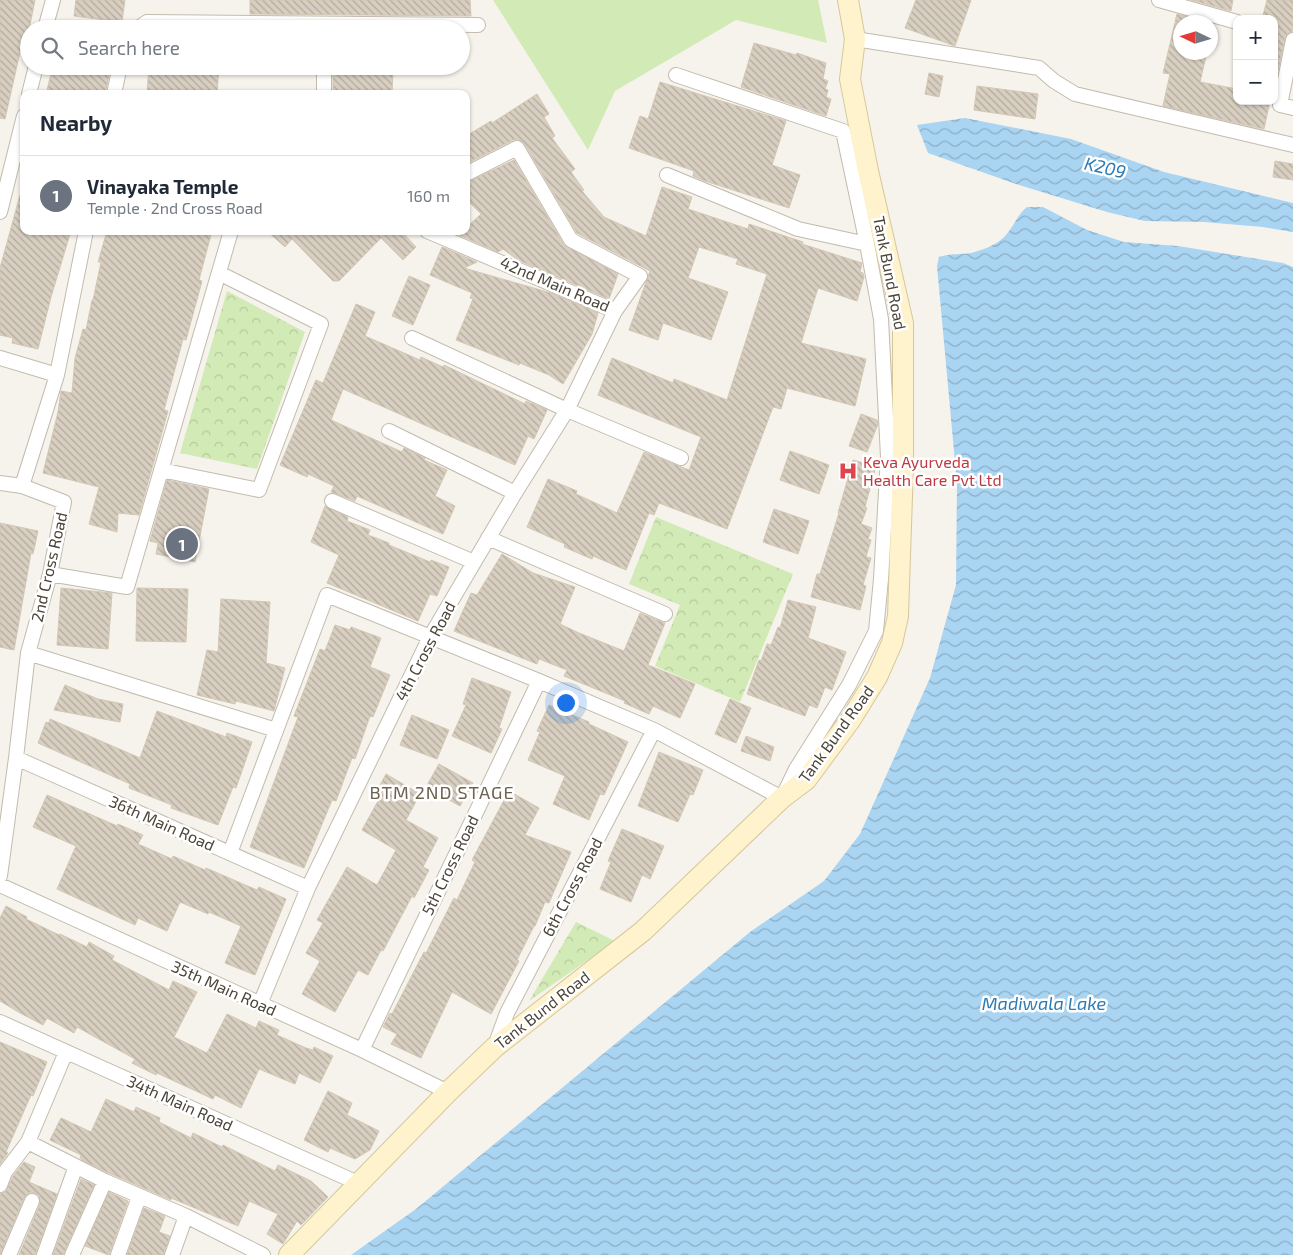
<!DOCTYPE html>
<meta charset="utf-8">
<style>
body{margin:0;font-family:"Exo 2",sans-serif;background:#f2f2f3;color:#1f2937}
.controls{position:absolute;right:15px;top:15px;display:grid;overflow:hidden;border-radius:10px;box-shadow:0 1px 4px #0004}
.controls button{width:45px;height:45px;display:grid;place-items:center;padding:0;border:0;border-bottom:1px solid #e0e1e3;background:#fff;color:#1f2937;font:25px sans-serif}
.compass{position:absolute;left:1173px;top:15px;width:45px;height:45px;border-radius:50%;background:#fff;box-shadow:0 1px 4px #0004;rotate:274deg}
.you{position:absolute;left:565px;top:702px;width:18px;height:18px;margin:-12px;border:4px solid #fff;border-radius:50%;background:#1a73e8;box-shadow:0 0 0 8px #1a73e833}
.badge{display:grid;place-items:center;width:32px;height:32px;border-radius:50%;background:#fc3f1d;color:#fff;font-size:16px;font-weight:700}
.pin{position:absolute;translate:-50% -50%;border:2px solid #fff;box-shadow:0 1px 5px #0006}
.list{margin:0;padding:0;list-style:none}
h2{display:flex;justify-content:space-between;align-items:center;height:65px;margin:0;padding:0 20px;font-size:21px}
h2 small{font-size:16px;font-weight:400;color:#747a83}
.list li{display:grid;grid-template-columns:32px 1fr auto;gap:15px;align-items:center;box-sizing:border-box;height:80px;padding:0 20px;border-top:1px solid #e0e1e3}
.list b{display:block;font-size:19px;white-space:nowrap}
.list p{margin:0;font-size:16px;white-space:nowrap;color:#747a83}
.list em{font-size:16px;font-style:normal;color:#747a83}
.icon{flex:none;width:28px;height:28px;fill:none;stroke:currentColor;stroke-width:2;stroke-linecap:round;stroke-linejoin:round}
.map{position:relative;flex:none;width:1293px;height:1255px;overflow:hidden}
.search{position:absolute;background:#fff;box-shadow:0 1px 4px #0004;left:20px;top:20px;width:450px;height:55px;display:flex;align-items:center;gap:12px;box-sizing:border-box;padding:0 18px;border-radius:28px;color:#747a83;font-size:19px}
.panel{position:absolute;background:#fff;box-shadow:0 1px 4px #0004;left:20px;top:90px;width:450px;height:145px;border-radius:10px}
.map>svg:first-child{display:block}
</style>
<div class="map">
<svg width="1293" height="1255" viewBox="0 0 1293 1255">
<defs>
<pattern id="park-crowns" width="20" height="18" patternUnits="userSpaceOnUse" patternTransform="scale(1.25)"><rect width="20" height="18" fill="#d2eab5"/><path d="M2 6a3 3 0 1 1 6 0M12 15a3 3 0 1 1 6 0" fill="none" stroke="#b6ca9c"/></pattern>
<pattern id="water-waves" width="16" height="10" patternUnits="userSpaceOnUse" patternTransform="scale(1.25)"><rect width="16" height="10" fill="#a9d4f2"/><path d="M0 5q4-4 8 0t8 0" fill="none" stroke="#8caec5"/></pattern>
<pattern id="building-back-hatch" width="6" height="6" patternUnits="userSpaceOnUse" patternTransform="scale(1.25)"><rect width="6" height="6" fill="#d8cfc1"/><path d="M-1 5l2 2M0 0l6 6M5-1l2 2" fill="none" stroke="#b1aa9e"/></pattern>
</defs>
<rect width="100%" height="100%" fill="#f6f3ec"/>
<path fill="#d2eab5" d="M493,0H818L827,43L736,20L615,91L588,150Z"/>
<path fill="url(#park-crowns)" d="M227,291L305,332L257,469L180,453Z
M656,517L793,574L740,702L655,666L680,605L629,584Z
M576,922L615,941L529,1001Z"/>
<path fill="url(#water-waves)" d="M965,118L1071,139L1164,172L1293,203V232L1263,227L1204,222L1145,221L1107,212L1016,184L928,153L917,125Z
M1027,207H1043L1087,230L1124,242L1178,246L1283,263L1293,267V1255H351L416,1209L750,932L824,881L860,834L930,678L956,585L957,484L937,266L939,257C950,253 960,255 971,253C980,251 996,245 1003,238C1013,229 1016,216 1027,207Z"/>
<path fill="url(#building-back-hatch)" stroke="#d3c7b4" d="M0,0H35L27,40L23,39L5,119L0,118Z
M76,0H125L122,22L74,16Z
M250,0H470L471,16L250,14Z
M916,0H971L955,46L905,28Z
M1191,0H1233L1231,11Z
M1267,0H1293V31L1287,34L1285,38L1274,89V41L1278,22H1274V19H1262Z
M1177,14L1207,22H1175Z
M1175,23H1180V52H1207L1200,82L1237,89V101H1270L1264,129L1163,106L1170,74L1163,73Z
M754,43L796,55L797,53L826,63L823,79L828,81L825,89L828,90L826,97L831,99L826,116L741,87Z
M53,66H111L105,94H46Z
M149,66H219L217,94H147Z
M333,66L393,69L392,94H333Z
M929,73L943,76L939,97L925,94Z
M660,82L786,121L772,165L800,175L789,208L705,181L693,176L694,171L629,148L640,116L648,119Z
M977,86L1038,94L1035,119L974,110Z
M537,94L549,114L544,117L555,136L552,138L575,169L571,172L584,190L582,191L604,217L646,236L662,187L692,197L688,209L748,229L749,224L803,242L802,244L862,263L860,272L863,273L864,277L857,301L818,288L801,343L866,359L855,406L787,388L781,409L773,407L727,529L659,503L654,515L649,513L626,570L593,556L592,559L564,547L565,544L527,527L548,479L577,491L576,494L617,513L644,452L689,470L701,437L598,395L612,358L673,383L674,379L727,400L767,274L736,264L738,259L699,247L688,278L728,292L711,340L663,323L658,340L629,330L650,271L577,233L524,143L518,139L513,140L466,164V136L491,121L492,123Z
M514,160L564,245L618,274L609,299L518,260L503,249L498,252L450,231H466V228L481,214L466,199V183Z
M1275,161L1293,164V180L1273,177Z
M20,195H24V231H71L51,297L38,349L12,343L13,338L0,335V268Z
M107,231H212L199,280L202,281L186,340L183,339L164,410L168,411L139,515L118,513L117,532L89,524L99,487L43,473L58,412L61,391L72,393L75,358L83,329L86,330L92,300H93L101,262H98Z
M267,231H401L416,247L403,260L381,238L339,281H333L292,239L285,247Z
M442,247L477,262L464,268L551,293L598,313L592,334L563,384L549,375L520,363L519,365L456,340L473,299L470,298L472,293L430,275Z
M409,276L430,285L413,325L392,316Z
M356,304L375,312L365,336L420,360L421,357L443,367L444,365L525,404L526,401L547,410L534,439L528,436L515,465L343,389L331,420L402,452L404,448L425,458L424,460L447,470L435,496L455,506L443,534L357,496L355,501L331,492L334,486L308,474L307,477L280,465L316,380L323,383Z
M861,414L877,420L878,424L867,452L849,446Z
M790,451L829,465L819,494L780,480Z
M853,460L871,465L870,469L875,470L865,507L867,508L861,524L872,528L868,539L871,540L866,557L871,558L863,585L866,586L860,610L811,597L817,574H820L839,513H838Z
M167,480L209,489L195,562L156,554L158,543L150,541Z
M325,506L348,517L347,521L370,530L368,535L389,543V545L430,562L431,560L449,567L437,596L430,594L418,621L327,583L339,555L311,542Z
M774,509L809,521L798,554L763,542Z
M0,523L38,531L33,554L31,553L14,650L0,647Z
M502,554L533,573L575,587L560,624L579,633L624,651L640,613L665,623L648,665L695,684L680,718L653,706L649,714L624,703L625,701L564,676L567,670L539,659L537,664L454,631L471,593L477,595Z
M61,588L112,593L108,649L57,645Z
M137,588L188,589L186,642L136,641Z
M221,599L270,602L266,663L285,668L274,711L236,701L235,704L197,695L207,650L218,652Z
M788,600L816,607L808,638L846,652L832,690L825,687L817,708L809,705L805,716L747,694L759,660L761,661L767,644L771,645L778,627L780,628Z
M335,625L350,630L351,627L381,638L370,667L390,675L373,717L370,716L355,759L352,758L336,801L332,800L304,868L250,847L298,717L294,716L320,649L325,651Z
M472,678L511,692L499,728L502,729L491,753L452,736L466,705L463,704Z
M65,685L98,699L123,704L120,722L54,710Z
M730,699L751,708L736,743L715,734Z
M549,705L589,722V724L628,742L604,795L600,794L589,820L553,804L565,776L528,760L540,732L537,731Z
M157,711L226,737L227,733L252,742L236,788L233,787L218,825L171,808L172,805L129,788L130,784L38,743L46,722L49,723L50,719L140,758Z
M412,715L449,730L437,759L400,745Z
M746,736L774,747L770,761L741,751Z
M659,752L703,770L693,795L690,794L678,822L638,806Z
M439,764L473,783L460,806L426,787Z
M386,774L420,794L406,820L438,838L423,867L429,870L414,898L412,896L383,951L381,950L368,975L358,970L335,1012L302,994L320,961L306,953L323,923L317,920L347,867L377,885L396,850L362,830L378,801L373,798Z
M509,791L539,808L525,835L571,852L549,903L545,902L535,926H534L517,960L519,961L491,1014L452,992L421,1058L391,1044L397,1034L383,1027L390,1013L392,1014L424,952L426,953L454,898L457,900L475,862L472,860Z
M47,795L117,826L118,824L143,835L138,844L172,859L173,856L205,870L206,868L257,890L259,887L286,899L255,975L225,963L241,926L209,912L208,914L180,902L167,931L138,918L135,925L57,889L76,846L33,827Z
M622,829L664,846L650,879L642,875L631,902L600,889L611,862L608,861Z
M6,906L27,917L26,919L59,935L60,934L87,947L89,942L114,956L112,960L169,990L173,981L197,992L174,1037L207,1053L227,1014L256,1028L259,1021L279,1030L277,1035L306,1048L313,1050L314,1047L333,1056L320,1083L299,1073L295,1084L259,1069L241,1108L215,1095L213,1099L157,1073L156,1075L132,1063L135,1059L77,1027L74,1033L47,1018L43,1025L20,1013L0,1001V918Z
M0,1042L47,1062L33,1096L31,1095L6,1152L8,1153L0,1164Z
M328,1091L352,1103L347,1115L379,1131L370,1150L355,1159L330,1148L328,1152L304,1140Z
M106,1099L134,1112L136,1107L160,1118L159,1122L191,1138L193,1133L222,1147L223,1145L275,1171L278,1165L311,1181L328,1197L301,1225L297,1221L283,1244L267,1234L278,1214L249,1201L238,1226L171,1198V1200L109,1173L82,1160L80,1157L81,1155L50,1140L61,1118L91,1132Z
M24,1162L35,1167L29,1182L57,1194L35,1255H19L40,1204L39,1195L31,1192L27,1194L24,1198L0,1255V1194L6,1191L13,1176Z
M81,1179L94,1185L63,1255H53Z
M109,1192L128,1201L109,1255L85,1246Z
M144,1208L165,1216L159,1232L170,1236L163,1255H127Z"/>
<g fill="none" stroke-linecap="round" stroke-linejoin="round">
<g stroke="#c2bbae" stroke-width="16">
<path id="street" d="M1159,0L1237,22
M45,29L53,0
M137,29L147,22L478,25
M855,39L1039,68L1054,81L1075,94L1293,145
M1293,40L1280,105L1293,108
M324,66V94
M29,94L36,66
M114,94L120,66
M667,175L798,229L867,244
M0,212L24,116
M427,231L615,311
M412,338L567,410L681,458
M0,358L57,375
M389,431L515,493
M161,470L259,490L321,324L219,273
M0,483L22,486
M332,501L474,562
M488,538L665,614
M50,574L127,587L231,231
M28,653L276,730
M16,758L308,888
M230,853L327,595L539,681L654,730L782,798L796,769L849,685L876,631L881,579L888,457L881,319L867,244L843,131L676,75
M0,876L16,758L28,653L50,574L64,502L22,486L57,375L86,231
M0,885L362,1050L448,1092
M260,1004L308,888L430,637L515,493L567,410L615,311L640,276L571,240L517,148L466,174
M0,1022L360,1184
M495,1046L507,1013L654,730
M362,1050L539,681
M66,1052L28,1142L105,1181L186,1216L263,1255
M0,1185L5,1172L28,1142
M9,1255L32,1201
M44,1255L76,1166
M72,1255L105,1181
M118,1255L139,1197
M172,1255L186,1216"/>
</g>
<g stroke="#d6c79b" stroke-width="22">
<path id="secondary" d="M289,1255L448,1092L495,1047L643,931L782,798L806,780L851,719L877,677L892,643L898,616L903,466V323L868,171L850,79L855,39L848,0"/>
</g>
<use href="#street" stroke="#fff" stroke-width="14"/>
<use href="#secondary" stroke="#fff3cd" stroke-width="20"/>
</g>
<defs>
<g id="hospital-bare" transform="scale(1.5)"><path d="M-5-5h3v3.5h4V-5h3V5h-3V1.5h-4V5h-3Z" fill="#e0444e" stroke="#fff" stroke-width="2.5" paint-order="stroke"/></g>
</defs>
<g fill-rule="evenodd">
<use href="#hospital-bare" x="848" y="471"/>
</g>
<g text-anchor="middle" stroke-width="5" stroke-linejoin="round" paint-order="stroke">
<g font-size="16" fill="#4b4439" stroke="#fff">
<text transform="translate(890 273) rotate(79)" y="6">Tank Bund Road</text>
<text transform="translate(555 284) rotate(23)" y="6">42nd Main Road</text>
<text transform="translate(49 567) rotate(-77)" y="6">2nd Cross Road</text>
<text transform="translate(425 651) rotate(-62)" y="6">4th Cross Road</text>
<text transform="translate(836 734) rotate(-54)" y="6">Tank Bund Road</text>
<text transform="translate(162 823) rotate(24)" y="6">36th Main Road</text>
<text transform="translate(450 865) rotate(-64)" y="6">5th Cross Road</text>
<text transform="translate(572 887) rotate(-62)" y="6">6th Cross Road</text>
<text transform="translate(224 988) rotate(24)" y="6">35th Main Road</text>
<text transform="translate(542 1010) rotate(-38)" y="6">Tank Bund Road</text>
<text transform="translate(180 1103) rotate(24)" y="6">34th Main Road</text>
</g>
<g font-size="16" fill="#be3a42" stroke="#fff" text-anchor="start">
<text x="863" y="468">Keva Ayurveda<tspan x="863" dy="18">Health Care Pvt Ltd</tspan></text>
</g>
<g font-size="18" font-style="italic" fill="#2e7ab2" stroke="#fff">
<text transform="translate(1105 168) rotate(13)" y="6">K209</text>
<text x="1044" y="1010">Madiwala Lake</text>
</g>
<g font-size="18" letter-spacing="1" fill="#6e6250" stroke="#fff">
<text x="442" y="799">BTM 2ND STAGE</text>
</g>
</g>
</svg>
<div class="controls">
<button>+</button>
<button>−</button>
</div>
<svg class="compass" viewBox="-18 -18 36 36"><path d="M0-13l5 13h-10z" fill="#e53935"/><path d="M0 13l5-13h-10z" fill="#747a83"/></svg>
<div class="you"></div>
<div class="pin badge" style="left:182px;top:544px;background:#6b7280">1</div>
<div class="search"><svg class="icon" aria-label="search" viewBox="0 0 24 24"><circle cx="10" cy="10" r="6"/><path d="M15 15l6 6"/></svg>Search here</div>
<section class="panel">
<h2>Nearby<small></small></h2>
<ul class="list">
<li><span class="badge" style="background:#6b7280">1</span><div><b>Vinayaka Temple</b><p>Temple · 2nd Cross Road</p></div><em>160 m</em></li>
</ul>
</section>
</div>
